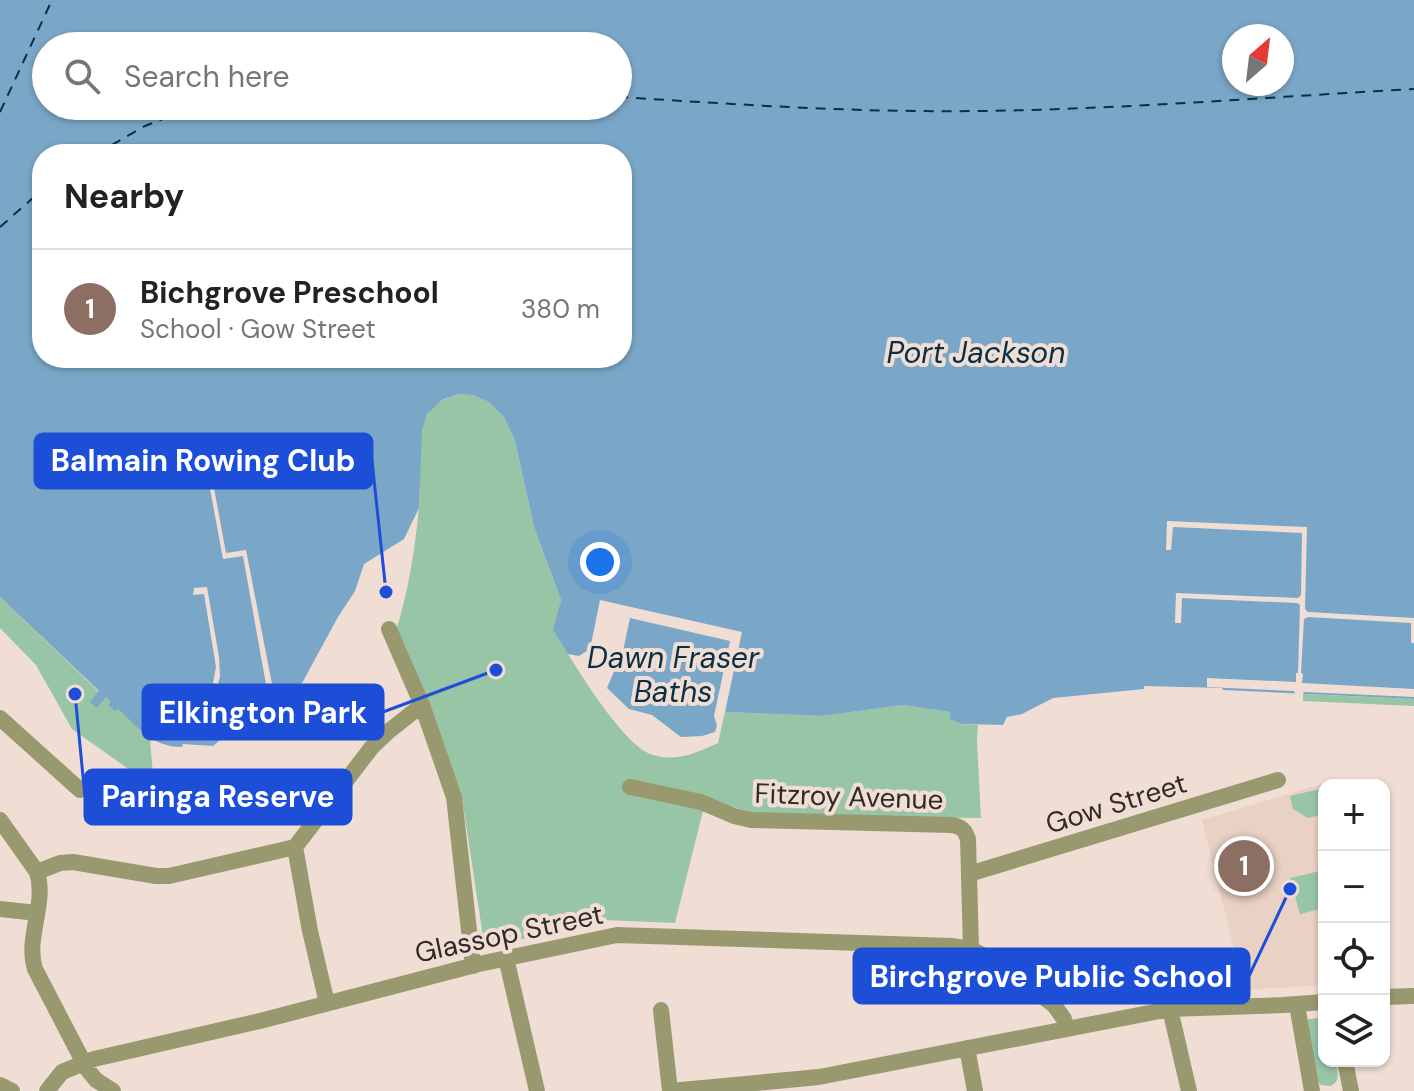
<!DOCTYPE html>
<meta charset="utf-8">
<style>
body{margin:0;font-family:"DM Sans",sans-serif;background:#f2f2f2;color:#222}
.controls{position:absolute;right:24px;bottom:24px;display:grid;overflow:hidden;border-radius:16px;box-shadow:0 2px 6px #0004}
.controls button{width:72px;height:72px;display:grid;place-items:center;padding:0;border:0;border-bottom:2px solid #e0e0e0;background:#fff;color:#222;font:40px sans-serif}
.compass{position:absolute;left:1222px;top:24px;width:72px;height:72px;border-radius:50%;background:#fff;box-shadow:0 2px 6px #0004;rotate:28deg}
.you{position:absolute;left:600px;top:562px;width:28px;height:28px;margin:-20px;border:6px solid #fff;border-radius:50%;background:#1a73e8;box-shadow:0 0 0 12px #1a73e833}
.badge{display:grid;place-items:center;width:52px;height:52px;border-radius:50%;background:#347588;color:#fff;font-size:26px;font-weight:700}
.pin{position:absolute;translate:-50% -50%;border:4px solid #fff;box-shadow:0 2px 8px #0006}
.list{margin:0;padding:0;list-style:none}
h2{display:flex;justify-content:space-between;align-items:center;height:104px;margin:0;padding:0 32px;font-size:34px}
h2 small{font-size:26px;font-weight:400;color:#767676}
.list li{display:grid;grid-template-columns:52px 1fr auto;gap:24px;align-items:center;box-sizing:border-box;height:120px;padding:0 32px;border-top:2px solid #e0e0e0}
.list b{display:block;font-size:30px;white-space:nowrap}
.list p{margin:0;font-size:26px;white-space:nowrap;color:#767676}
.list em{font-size:26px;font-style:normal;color:#767676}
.icon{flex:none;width:44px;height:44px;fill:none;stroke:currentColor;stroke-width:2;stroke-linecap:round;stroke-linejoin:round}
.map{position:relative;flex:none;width:1414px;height:1091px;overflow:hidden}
.search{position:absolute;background:#fff;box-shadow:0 2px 6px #0004;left:32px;top:32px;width:600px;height:88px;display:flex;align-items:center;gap:20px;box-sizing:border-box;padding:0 28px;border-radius:44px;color:#767676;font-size:30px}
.panel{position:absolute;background:#fff;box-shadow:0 2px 6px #0004;left:32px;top:144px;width:600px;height:224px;border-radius:32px}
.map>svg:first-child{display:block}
</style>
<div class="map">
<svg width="1414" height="1091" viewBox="0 0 1414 1091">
<rect width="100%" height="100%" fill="#f0ded4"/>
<path fill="#e9d1c3" d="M1332,781L1333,785H1324V985L1244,990L1202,820Z"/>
<path fill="#97c5a6" d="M457,394L472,395L489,402L504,417L515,441L534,527L561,600L554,630C570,658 623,747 653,755C678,762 695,753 718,743L725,712L822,716L903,705L950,712L963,724L978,725L977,741L981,818L772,815L754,813L706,799L675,923L604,920L492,946L484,943L461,792L405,645L395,634C408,594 415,550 419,507C421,484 417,433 427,415C433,404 446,398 457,394Z
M0,597L99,692L91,703L106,697L150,739L154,787L72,729L36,665L0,628Z
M1303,694L1414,699V706L1303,701Z
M1324,788V814L1308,818L1293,809L1290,796Z
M1324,870V908L1300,914L1290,878Z
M1324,1017V1061H1335C1337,1071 1342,1081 1330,1086L1321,1085L1318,1082L1304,1020Z"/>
<path fill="#7aa7c7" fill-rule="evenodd" d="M0,0H1414V699L1223,690L1222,688L1144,686V689L1053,698L1022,714L1007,717L1003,725L963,724L950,719V712L903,705L822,716L725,712L742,632L600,600L590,649L579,656L568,654L553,630L561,600L534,527L515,441L504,417L489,402L472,395L457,394L442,400L427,414L422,431L419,508L404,539L364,564L355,591L338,617L289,707L272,718L227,734L213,746L183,744L182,747C152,747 139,728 118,709L115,711L108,705L111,702L106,697L97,708L90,702L99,691L0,597ZM1234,36H1282V84H1234ZM46,46H618V106H46ZM42,154H622V358H42Z
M630,618L730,641L714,716L717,725L715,732L702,736L681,737L652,715L629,709L607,688L619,660H621Z"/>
<path fill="#f0ded4" d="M207,450L226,553L246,550L278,715L272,718L243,556L223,559L203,451Z
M1167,521L1307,527L1305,609L1308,612L1414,618V643H1411V623L1308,617L1304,619L1301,673L1303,674L1302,683L1414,689V697L1304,692L1303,694H1295L1294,691L1207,687V678L1296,682V673H1298L1300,605L1297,603L1182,598L1181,623H1175L1176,593L1298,598L1301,595L1302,533L1173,527L1171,550H1166Z
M207,587L219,657L220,677L218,683L226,688L239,731L227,734L212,688L216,667L204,594L193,595L194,588Z"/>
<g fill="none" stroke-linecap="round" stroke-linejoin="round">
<path stroke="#082f46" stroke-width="2" stroke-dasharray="10 8" stroke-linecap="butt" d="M618,97C717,103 816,110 916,111C1082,113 1248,98 1414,89
M0,112L52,0
M96,154L145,126L196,106
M0,227L42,190"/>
<path stroke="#999970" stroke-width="16" d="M389,629L422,705L454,797L473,966
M0,718L80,790
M630,787L701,802L734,816L751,820L951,825C961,826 965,830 968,839L971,949
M0,820L37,872C47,905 25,937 35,969L87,1069L96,1080L113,1091
M295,847L372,747L389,731L422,705
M295,847L310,931L327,1003
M37,872L60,863L73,862L156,876H169L295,847
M969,874L1278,780
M0,909L37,913
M506,958L537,1091
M1384,997L1414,996
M1297,1005L1312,1091
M1170,1009L1189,1091
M661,1010L670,1091
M967,1048L975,1091
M1345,1061L1351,1091
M0,1085L12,1091
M47,1091L62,1072L94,1059L260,1021L479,964L617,935L952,946L971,949L999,964L1054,1005L1064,1019L1067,1029
M670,1091L819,1077L1170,1009L1283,1005L1324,1002"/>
</g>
<g text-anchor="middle" stroke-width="8" stroke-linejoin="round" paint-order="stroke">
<g font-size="28" fill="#312b27" stroke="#f0ded4">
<text transform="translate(849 796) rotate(2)" y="10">Fitzroy Avenue</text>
<text transform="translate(1116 803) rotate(-17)" y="10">Gow Street</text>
<text transform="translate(509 933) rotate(-12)" y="10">Glassop Street</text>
</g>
<g font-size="30" font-style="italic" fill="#082f46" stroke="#f0ded4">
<text x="976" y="363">Port Jackson</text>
<text x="673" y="668">Dawn Fraser<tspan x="673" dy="34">Baths</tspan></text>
</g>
</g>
<path fill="none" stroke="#1d4ed8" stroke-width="3" d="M386 592L372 461M496 670L383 712M75 694L85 797M1290 889L1249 976"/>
<g fill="#1d4ed8" stroke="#f0ded4" stroke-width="3">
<circle cx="386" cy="592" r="8"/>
<circle cx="496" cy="670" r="8"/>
<circle cx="75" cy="694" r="8"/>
<circle cx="1290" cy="889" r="8"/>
</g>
<g fill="#1d4ed8" stroke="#1d4ed8" stroke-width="3">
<rect x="35" y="434" width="337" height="54" rx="8"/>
<rect x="143" y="685" width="240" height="54" rx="8"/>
<rect x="85" y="770" width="266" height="54" rx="8"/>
<rect x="854" y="949" width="395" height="54" rx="8"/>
</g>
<g font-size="30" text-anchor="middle" font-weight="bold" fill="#fff">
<text x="203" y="471">Balmain Rowing Club</text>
<text x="263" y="723">Elkington Park</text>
<text x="218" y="807">Paringa Reserve</text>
<text x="1051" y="987">Birchgrove Public School</text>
</g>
</svg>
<div class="controls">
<button>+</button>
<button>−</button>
<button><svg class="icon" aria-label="locate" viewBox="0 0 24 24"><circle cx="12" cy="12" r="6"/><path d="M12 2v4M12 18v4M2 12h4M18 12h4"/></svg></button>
<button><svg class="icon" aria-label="layers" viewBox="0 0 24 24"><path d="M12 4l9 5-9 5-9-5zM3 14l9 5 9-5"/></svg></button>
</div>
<svg class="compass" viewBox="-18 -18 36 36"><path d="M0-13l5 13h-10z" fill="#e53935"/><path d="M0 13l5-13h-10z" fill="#767676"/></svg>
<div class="you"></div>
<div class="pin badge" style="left:1244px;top:866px;background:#8d6e63">1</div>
<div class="search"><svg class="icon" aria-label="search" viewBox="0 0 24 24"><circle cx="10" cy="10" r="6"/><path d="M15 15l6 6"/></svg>Search here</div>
<section class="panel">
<h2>Nearby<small></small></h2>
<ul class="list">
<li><span class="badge" style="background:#8d6e63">1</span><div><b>Bichgrove Preschool</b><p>School · Gow Street</p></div><em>380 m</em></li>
</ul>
</section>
</div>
